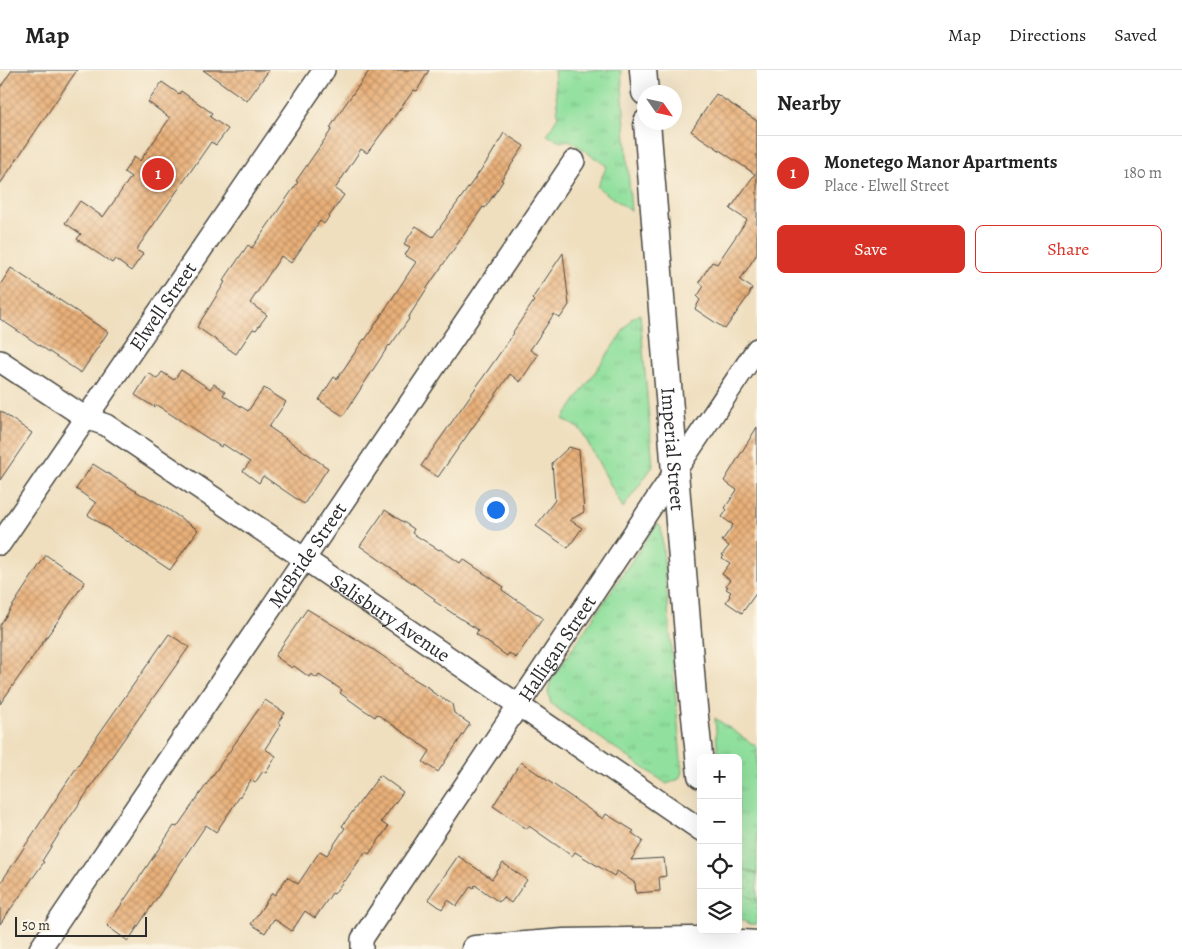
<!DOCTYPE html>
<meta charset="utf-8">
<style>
body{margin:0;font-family:Alegreya,serif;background:#f6f6f6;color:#222}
.controls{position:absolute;right:15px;bottom:15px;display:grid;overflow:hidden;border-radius:8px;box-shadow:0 5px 20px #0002}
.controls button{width:45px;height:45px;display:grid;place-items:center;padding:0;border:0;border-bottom:1px solid #e0e0e0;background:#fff;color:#222;font:25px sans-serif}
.compass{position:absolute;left:637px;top:15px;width:45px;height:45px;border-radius:50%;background:#fff;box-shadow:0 5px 20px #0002;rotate:124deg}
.scale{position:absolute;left:15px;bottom:12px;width:132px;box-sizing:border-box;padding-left:5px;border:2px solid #2b2b2b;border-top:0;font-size:14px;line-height:18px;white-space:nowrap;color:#2b2b2b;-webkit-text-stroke:4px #fcf5e5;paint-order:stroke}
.you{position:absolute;left:495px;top:439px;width:18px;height:18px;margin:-12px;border:4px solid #fff;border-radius:50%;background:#1a73e8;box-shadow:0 0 0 8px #1a73e833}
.badge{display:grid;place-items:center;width:32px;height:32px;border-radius:50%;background:#d93025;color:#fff;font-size:16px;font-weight:700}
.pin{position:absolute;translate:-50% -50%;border:2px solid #fff;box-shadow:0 1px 5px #0006}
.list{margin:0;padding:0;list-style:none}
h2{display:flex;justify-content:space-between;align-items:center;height:65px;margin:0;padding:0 20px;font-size:21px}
h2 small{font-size:16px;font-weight:400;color:#767676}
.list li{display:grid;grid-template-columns:32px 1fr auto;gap:15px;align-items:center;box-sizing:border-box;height:75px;padding:0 20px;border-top:1px solid #e0e0e0}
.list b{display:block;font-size:19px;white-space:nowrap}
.list p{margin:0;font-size:16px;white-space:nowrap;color:#767676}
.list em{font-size:16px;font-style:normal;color:#767676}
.actions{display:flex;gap:10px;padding:15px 20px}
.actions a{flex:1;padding:11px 0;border:1px solid #d93025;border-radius:8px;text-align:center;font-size:18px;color:#d93025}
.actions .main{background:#d93025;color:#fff}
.icon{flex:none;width:28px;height:28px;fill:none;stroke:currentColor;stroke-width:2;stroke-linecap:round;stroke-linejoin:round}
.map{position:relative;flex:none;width:757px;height:879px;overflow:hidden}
header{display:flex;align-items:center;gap:30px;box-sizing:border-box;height:70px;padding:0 25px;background:#fff;border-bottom:1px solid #e0e0e0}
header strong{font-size:24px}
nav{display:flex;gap:28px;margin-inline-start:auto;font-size:18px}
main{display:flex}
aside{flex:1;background:#fff}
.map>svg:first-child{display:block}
</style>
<header>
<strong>Map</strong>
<nav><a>Map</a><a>Directions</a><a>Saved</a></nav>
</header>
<main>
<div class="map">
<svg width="757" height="879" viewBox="0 0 757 879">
<defs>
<pattern id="grass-tufts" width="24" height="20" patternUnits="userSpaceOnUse" patternTransform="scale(1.25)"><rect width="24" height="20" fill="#91e09e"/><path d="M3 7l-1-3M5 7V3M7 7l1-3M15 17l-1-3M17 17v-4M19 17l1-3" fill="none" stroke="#7dc088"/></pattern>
<pattern id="garden-dots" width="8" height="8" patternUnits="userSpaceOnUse" patternTransform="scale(1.25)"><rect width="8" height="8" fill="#91e09e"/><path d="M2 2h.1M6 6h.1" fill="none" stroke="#7dc088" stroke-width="1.8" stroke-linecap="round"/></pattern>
<pattern id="building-cross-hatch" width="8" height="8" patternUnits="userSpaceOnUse" patternTransform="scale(1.25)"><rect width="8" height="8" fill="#e9b079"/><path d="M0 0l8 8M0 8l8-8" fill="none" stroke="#bd8f63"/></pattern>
</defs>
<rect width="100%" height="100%" fill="#fcf5e5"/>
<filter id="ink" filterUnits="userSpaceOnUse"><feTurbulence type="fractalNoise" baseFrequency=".02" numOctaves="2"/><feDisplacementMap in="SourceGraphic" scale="10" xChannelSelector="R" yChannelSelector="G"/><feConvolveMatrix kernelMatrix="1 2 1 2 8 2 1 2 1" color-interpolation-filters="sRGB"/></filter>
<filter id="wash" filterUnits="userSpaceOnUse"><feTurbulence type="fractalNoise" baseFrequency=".0096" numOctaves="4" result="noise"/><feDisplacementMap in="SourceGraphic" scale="20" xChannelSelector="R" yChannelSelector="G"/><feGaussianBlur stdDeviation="1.12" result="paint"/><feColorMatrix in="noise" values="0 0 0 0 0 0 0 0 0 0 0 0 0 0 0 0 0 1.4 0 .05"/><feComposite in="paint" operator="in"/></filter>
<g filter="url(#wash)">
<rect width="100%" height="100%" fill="#efdfbf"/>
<path fill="url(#grass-tufts)" stroke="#5e8664" d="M554,0H621L631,141L597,117L607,96L569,70L560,72L547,65L558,46Z
M640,244L653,396L623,438L581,360L563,349L632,248Z
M658,454L661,457L682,702L679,709L667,714L551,634L548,622L550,612L655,456Z
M715,648L757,677V804L738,797V688H718Z
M738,819L746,826L757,828V854H749L738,848Z"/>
<path fill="url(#garden-dots)" stroke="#5e8664" d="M738,797L757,804V830L746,826L738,819Z"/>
<g id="blocks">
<path fill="url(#building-cross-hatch)" d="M12,0H77L0,114V18Z
M203,0H269L247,31Z
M370,0H429L417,21L414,20L367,83L361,79L335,119L344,125L324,154L320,151L291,193L281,186L250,233L267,245L256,260L253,259L236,284L197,257L217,225L225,212L223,211L248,175L252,178L298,112L296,111L332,59L330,58L344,36Z
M162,12L179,24L181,21L212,43L210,47L228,59L216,75L211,72L136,180L143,184L131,201L115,189L112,193L77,169L81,164L65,153L80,131L103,147L131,107L124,102L134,87L140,91L170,48L148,32Z
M716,24L757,51V184L740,210L752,218L749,225L725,259L695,239L700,230L697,227L704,216L699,212L712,192L717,194L747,150L730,139L755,104L691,61Z
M504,63L524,76L501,110L503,111L485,138L483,137L431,212L408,248L409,249L390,276L389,275L343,346L319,330L334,307L337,309L364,269L365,270L416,192L405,185L410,177L404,174L416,156L433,167L488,90Z
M563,183L569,235L560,248L554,244L530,280L538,285L520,312L510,304L438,407L421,396L514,263L513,262L534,231L532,229Z
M11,198L108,262L81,303L0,249V215Z
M181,300L210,319L214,314L225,322L223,325L248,341L264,318L286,332L269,357L328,398L304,434L263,406L259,413L243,401L250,392L223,374L221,377L155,334L154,337L135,325L149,303L157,309L162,302L174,310Z
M0,341L32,363L0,410Z
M757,357V522L742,543L726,532L730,526L729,525L731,522L726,519L728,517L726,516L730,510L722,504L730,493L722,488L724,486L722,485L729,476L722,471L733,455L722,447L727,440L725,438L737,420L724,411Z
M569,377L579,380L584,442L570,450L582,458L568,478L536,456L555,430L552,393Z
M93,394L142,425H144L166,438L198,460L170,500L88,445L96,433L76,419Z
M385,440L414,459L412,463L439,480L440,479L460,493L463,489L504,517L502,520L543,548L516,588L509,583L507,586L476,564L478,560L434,531L435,529L360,476Z
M46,485L85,512L0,634V555Z
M307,539L374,580L403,600L404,603L431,619L432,622L452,634L454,643L470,654L438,702L423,692L430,681L377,644L375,647L361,638L340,623L342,620L319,605L317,608L311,604L309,607L294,596L292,598L275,586Z
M169,564L189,577L119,676L64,756L42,791L44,792L0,854V814L94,671Z
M265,630L285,643L278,652L281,654L265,679L276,686L266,703L263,701L255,713L251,710L216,762L206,755L128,871L107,856L174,756L177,757Z
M521,692L603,749L606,744L634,761L632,763L643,771L631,790L664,788L666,806L659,807L660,821L636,823L635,813L617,801L614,806L575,782L572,786L529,756L527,759L493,736Z
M380,705L403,722L381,752L388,757L369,784L365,782L345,811L344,810L334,824L332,823L315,848L305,841L292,861L274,849L265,863L251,854L272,823L275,825L287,807L298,814L320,781L327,785L345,758L342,756Z
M458,786L492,809L503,793L527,810L511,833L503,827L499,832L475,815L474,818L471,816L457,836L448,830L442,839L428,829Z"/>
</g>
</g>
<g filter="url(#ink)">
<use href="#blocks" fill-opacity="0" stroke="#484641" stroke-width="1"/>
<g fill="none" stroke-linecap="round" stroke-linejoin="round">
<g stroke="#484641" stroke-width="24">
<g id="minor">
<path id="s1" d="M0,291L86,348L106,355L318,498L701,760"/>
<path id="s2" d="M0,474L324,0"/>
<path id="s3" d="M40,879L574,91"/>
<path id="s4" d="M362,879V869L757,279"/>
</g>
</g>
<g stroke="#484641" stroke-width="29">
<g id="tertiary">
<path d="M643,0L645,22"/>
<path id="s5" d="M647,52L693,627L701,705"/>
<path d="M475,879L564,872L694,870L757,874"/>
</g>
</g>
<use href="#minor" stroke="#fff" stroke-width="21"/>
<use href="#tertiary" stroke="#fff" stroke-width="26"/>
</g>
</g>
<g text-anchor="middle" stroke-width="5" stroke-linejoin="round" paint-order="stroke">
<g font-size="20" fill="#2b2b2b" stroke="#fcf5e5">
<text dy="7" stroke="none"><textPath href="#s2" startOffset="288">Elwell Street</textPath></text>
<text dy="7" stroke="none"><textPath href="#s5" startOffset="328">Imperial Street</textPath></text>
<text dy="7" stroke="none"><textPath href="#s3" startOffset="476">McBride Street</textPath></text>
<text dy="7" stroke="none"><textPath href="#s1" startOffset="468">Salisbury Avenue</textPath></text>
<text dy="7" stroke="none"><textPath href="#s4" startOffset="360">Halligan Street</textPath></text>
</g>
</g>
</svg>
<div class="controls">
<button>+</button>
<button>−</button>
<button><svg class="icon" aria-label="locate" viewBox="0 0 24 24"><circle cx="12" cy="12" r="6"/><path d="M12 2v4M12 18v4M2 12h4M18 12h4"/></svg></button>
<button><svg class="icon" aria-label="layers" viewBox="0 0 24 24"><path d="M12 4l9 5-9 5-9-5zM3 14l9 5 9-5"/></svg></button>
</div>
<svg class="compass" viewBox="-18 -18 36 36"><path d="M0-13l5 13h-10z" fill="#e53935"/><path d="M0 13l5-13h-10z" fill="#767676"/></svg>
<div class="scale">50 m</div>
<div class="you"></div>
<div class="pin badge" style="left:158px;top:104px">1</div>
</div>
<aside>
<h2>Nearby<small></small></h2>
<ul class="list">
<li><span class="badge">1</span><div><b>Monetego Manor Apartments</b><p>Place · Elwell Street</p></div><em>180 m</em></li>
</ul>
<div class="actions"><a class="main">Save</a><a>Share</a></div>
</aside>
</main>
